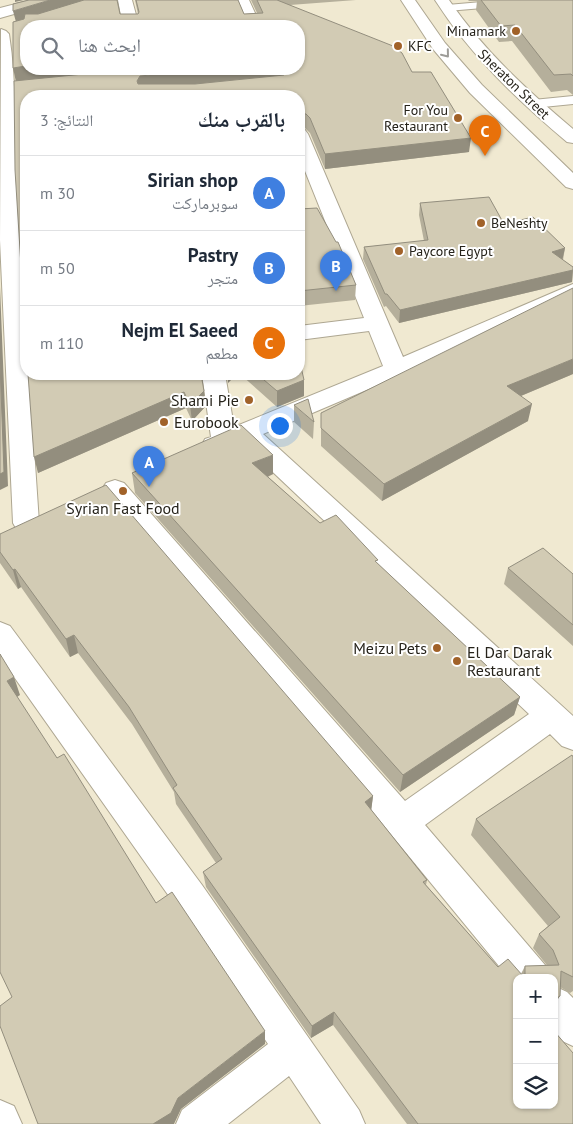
<!DOCTYPE html>
<html lang="ar">
<meta charset="utf-8">
<style>
body{margin:0;font-family:"PT Sans","Noto Naskh Arabic",sans-serif;background:#f2f2f3;color:#1f2937;direction:rtl}
.controls{position:absolute;right:15px;bottom:15px;display:grid;overflow:hidden;border-radius:10px;box-shadow:0 1px 4px #0004}
.controls button{width:45px;height:45px;display:grid;place-items:center;padding:0;border:0;border-bottom:1px solid #e0e1e3;background:#fff;color:#1f2937;font:25px sans-serif}
.you{position:absolute;left:279px;top:425px;width:18px;height:18px;margin:-12px;border:4px solid #fff;border-radius:50%;background:#1a73e8;box-shadow:0 0 0 8px #1a73e833}
.badge{display:grid;place-items:center;width:32px;height:32px;border-radius:50%;background:#db2777;color:#fff;font-size:16px;font-weight:700}
.pin{position:absolute;translate:-50% -41px;filter:drop-shadow(0 1px 2px #0008)}
.pin::after{content:'';position:absolute;top:26px;width:18px;height:15px;background:inherit;clip-path:polygon(0 0,100% 0,50% 100%)}
.list{margin:0;padding:0;list-style:none}
h2{display:flex;justify-content:space-between;align-items:center;height:65px;margin:0;padding:0 20px;font-size:21px}
h2 small{font-size:16px;font-weight:400;color:#747a83}
.list li{display:grid;grid-template-columns:32px 1fr auto;gap:15px;align-items:center;box-sizing:border-box;height:75px;padding:0 20px;border-top:1px solid #e0e1e3}
.list b{display:block;font-size:19px;white-space:nowrap}
.list p{margin:0;font-size:16px;white-space:nowrap;color:#747a83}
.list em{font-size:16px;font-style:normal;color:#747a83}
.icon{flex:none;width:28px;height:28px;fill:none;stroke:currentColor;stroke-width:2;stroke-linecap:round;stroke-linejoin:round}
.map{position:relative;flex:none;width:573px;height:1124px;overflow:hidden;direction:ltr}
.search{position:absolute;background:#fff;box-shadow:0 1px 4px #0004;left:20px;top:20px;width:285px;height:55px;display:flex;align-items:center;gap:12px;box-sizing:border-box;padding:0 18px;border-radius:20px;color:#747a83;font-size:19px}
.panel{position:absolute;background:#fff;box-shadow:0 1px 4px #0004;left:20px;top:90px;width:285px;height:290px;border-radius:20px;direction:rtl}
.map>svg:first-child{display:block}
</style>
<div class="map">
<svg width="573" height="1124" viewBox="0 0 573 1124">
<rect width="100%" height="100%" fill="#f0e9d1"/>
<g fill="none" stroke-linecap="round" stroke-linejoin="round">
<g stroke="#aea792" stroke-width="2">
<path id="service" d="M505,0H549L544,3L447,11L442,8L447,5Z
M573,96V104L533,108L527,104L533,100Z"/>
</g>
<g stroke="#aea792" stroke-width="2">
<path id="minor" d="M31,0H55L53,3L0,18V8Z
M118,0H132L139,26H123Z
M235,0H249L261,26H245Z
M1,29L6,31L9,34C17,84 14,136 17,187C20,249 26,311 26,374H29L39,523L35,530L26,533L17,530L13,523L0,240Z
M299,129L305,130L308,134L403,357L573,284V298L404,374L263,434L573,716V750L562,746L550,734L425,825L545,965L550,978H517V988L367,805L102,489L106,483L115,480L124,483L405,801L529,714L242,443L214,453L205,451L202,445L205,439L211,437L202,374H225L234,427L383,366L369,331L299,340V326L364,318L299,156Z
M0,622L10,626L202,885L359,1110L365,1124H321L289,1076L228,1124H176L182,1110L268,1044L178,909L0,657Z
M554,986L567,992L573,998V1046L560,1040L554,1034Z
M0,1100L14,1106L22,1124H0Z"/>
</g>
<g stroke="#aea792" stroke-width="2">
<path id="tertiary" d="M401,0H415L445,43L482,85L573,173V189L566,187L470,93L433,49Z
M435,0H449C483,50 527,90 573,129V143L567,142C516,99 471,56 435,0Z"/>
</g>
<use href="#service" fill="#fff" fill-rule="evenodd"/>
<use href="#minor" fill="#fff" fill-rule="evenodd"/>
<use href="#tertiary" fill="#fff" fill-rule="evenodd"/>
</g>
<path fill="#b5af9b" fill-rule="evenodd" d="M135,0H238L244,14L257,13L251,0H356L290,5L412,72L469,152L325,169L310,133L305,128H299V96H26V365L24,357V314L16,81L15,22L120,14H138ZM299,26V69H26Z
M468,0H573V95L567,90L551,92L512,41L499,42L476,10L477,1H469Z
M420,203L504,224L565,248L563,260L573,267L572,282L399,323L386,306L384,307L363,259L364,247L424,241L419,215Z
M299,209L356,285L355,300L299,306Z
M28,374L204,391L205,407L192,421L186,408L38,473Z
M240,374H299L304,380V396L277,407Z
M573,374L521,396L528,421L382,501L321,446V413Z
M294,405L314,422L313,439L294,422Z
M132,473L273,474L268,477L320,523L378,564L520,697L514,715L400,792L135,493Z
M0,534L373,796L371,810L427,880L426,885L498,967L521,974L525,966H547L546,964L533,948L539,934L548,926L471,835L476,819L573,757V991L570,993L560,987L517,978L573,1124H407L333,1025L311,1038L206,887L203,872L216,863L176,804L174,792L132,724L78,653L70,657L21,587L18,589L0,563Z
M508,568L573,574V646L504,584Z"/>
<path fill="#938e7e" d="M15,0H24L15,2Z
M50,0H90L16,22L13,11Z
M26,66V69H137L16,82L13,68Z
M213,69H278V76L142,90L137,81L140,76Z
M471,138L469,152L325,169V154Z
M303,156V171L299,172V157Z
M565,248L562,261L552,252Z
M573,270L572,282L399,323L400,310Z
M0,287L8,486L0,490Z
M573,359V374L504,403L507,386Z
M228,374H237L228,383Z
M304,380V396L277,407V391Z
M204,391L205,407L192,421L190,405Z
M184,392L186,408L38,473L34,457Z
M532,404L528,421L382,501L384,484Z
M273,455V474L253,483L252,463Z
M15,569L21,587L18,589L13,570Z
M74,635L78,653L70,657L66,639Z
M14,677L20,695L14,699L7,681Z
M520,697L514,715L400,792L403,775Z
M373,796L371,812L365,802Z
M560,996L554,1005V1000Z
M334,1012L333,1025L311,1038L312,1026Z
M265,1031V1044L181,1109L174,1124H153L178,1098Z"/>
<path fill="#d2cbb4" stroke="#938e7e" d="M29,0H50L13,11V4Z
M84,0H117L120,14H138L139,12L136,0H238L244,14L263,13L257,0H277L393,46L402,53L412,72H431L471,138L325,154L310,118L306,114L299,113V96H26V358L24,357V314L15,170L14,81L133,69H213L140,76L137,81L138,84H195L284,75L287,69H299V26H26V66L13,68V22L24,19L25,14H38Z
M481,0H573V76L571,74L554,75L515,25L501,26Z
M299,145L303,156L299,157Z
M489,197L504,224L533,217L565,248L552,252L573,267V270L400,310L387,294H385L364,247L428,240L420,203Z
M317,208L336,242H338L356,285L299,291V209Z
M573,288V359L507,386L532,404L384,484L321,428V413Z
M299,358L304,380L277,391L257,374H299Z
M0,363L4,472L0,474Z
M28,374H201L204,391L190,405L184,392L34,457Z
M308,399L314,422L294,405Z
M241,425L273,455L252,463L320,523L336,515L378,560L375,561L520,697L403,775L132,473Z
M106,485L373,796L365,802L427,880L423,882L498,967L508,959L523,976L525,975V966L559,965L553,950L539,934L560,917L476,819L572,755L573,757V977L561,971L560,996L554,1000V978H517V1105H554V1031L573,1053V1124H418L334,1012L312,1026L203,872L222,859L173,788L177,785L129,707L74,635L66,639L15,569L13,570L0,552V534Z
M543,548L573,574V625L508,568Z
M0,654L14,677L7,681L57,758L64,754L156,903L172,892L265,1031L178,1098L171,1113L153,1124H38L0,1026V1006L12,997L0,972Z"/>
<defs><path id="oneway-chevron" d="M-2-3.5L2.5 0L-2 3.5" fill="none" stroke-width="1.6" stroke-linecap="round" stroke-linejoin="round" transform="scale(1.25)"/></defs>
<use stroke="#9d9c98" href="#oneway-chevron" transform="translate(446 54) rotate(51)"/>
<g fill="#a16229" stroke="#fff" stroke-width="2">
<circle cx="516" cy="31" r="5"/>
<circle cx="398" cy="46" r="5"/>
<circle cx="458" cy="118" r="5"/>
<circle cx="481" cy="223" r="5"/>
<circle cx="399" cy="251" r="5"/>
<circle cx="249" cy="400" r="5"/>
<circle cx="164" cy="422" r="5"/>
<circle cx="123" cy="491" r="5"/>
<circle cx="437" cy="648" r="5"/>
<circle cx="457" cy="661" r="5"/>
</g>
<g text-anchor="middle" stroke-width="4" stroke-linejoin="round" paint-order="stroke">
<g font-size="14" fill="#26231b" stroke="#fff" text-anchor="start">
<text x="506" y="36" text-anchor="end">Minamark</text>
<text x="408" y="51">KFC</text>
<text x="448" y="115" text-anchor="end">For You<tspan x="448" dy="16">Restaurant</tspan></text>
<text x="491" y="228">BeNeshty</text>
<text x="409" y="256">Paycore Egypt</text>
</g>
<g font-size="14" fill="#26231b" stroke="#fff">
<text transform="translate(514 84) rotate(44)" y="5">Sheraton Street</text>
</g>
<g font-size="16" fill="#26231b" stroke="#fff" text-anchor="end">
<text x="239" y="406">Shami Pie</text>
<text x="174" y="428" text-anchor="start">Eurobook</text>
<text x="123" y="514" text-anchor="middle">Syrian Fast Food</text>
<text x="427" y="654">Meizu Pets</text>
<text x="467" y="658" text-anchor="start">El Dar Darak<tspan x="467" dy="18">Restaurant</tspan></text>
</g>
</g>
</svg>
<div class="controls">
<button>+</button>
<button>−</button>
<button><svg class="icon" aria-label="layers" viewBox="0 0 24 24"><path d="M12 4l9 5-9 5-9-5zM3 14l9 5 9-5"/></svg></button>
</div>
<div class="you"></div>
<div class="pin badge" style="left:149px;top:487px;background:#3f7fe0">A</div>
<div class="pin badge" style="left:336px;top:291px;background:#3f7fe0">B</div>
<div class="pin badge" style="left:485px;top:156px;background:#e8710a">C</div>
<div class="search"><svg class="icon" aria-label="search" viewBox="0 0 24 24"><circle cx="10" cy="10" r="6"/><path d="M15 15l6 6"/></svg>ابحث هنا</div>
<section class="panel">
<h2>بالقرب منك<small>النتائج: 3</small></h2>
<ul class="list">
<li><span class="badge" style="background:#3f7fe0">A</span><div><b>Sirian shop</b><p>سوبرماركت</p></div><em>30 m</em></li>
<li><span class="badge" style="background:#3f7fe0">B</span><div><b>Pastry</b><p>متجر</p></div><em>50 m</em></li>
<li><span class="badge" style="background:#e8710a">C</span><div><b>Nejm El Saeed</b><p>مطعم</p></div><em>110 m</em></li>
</ul>
</section>
</div>
